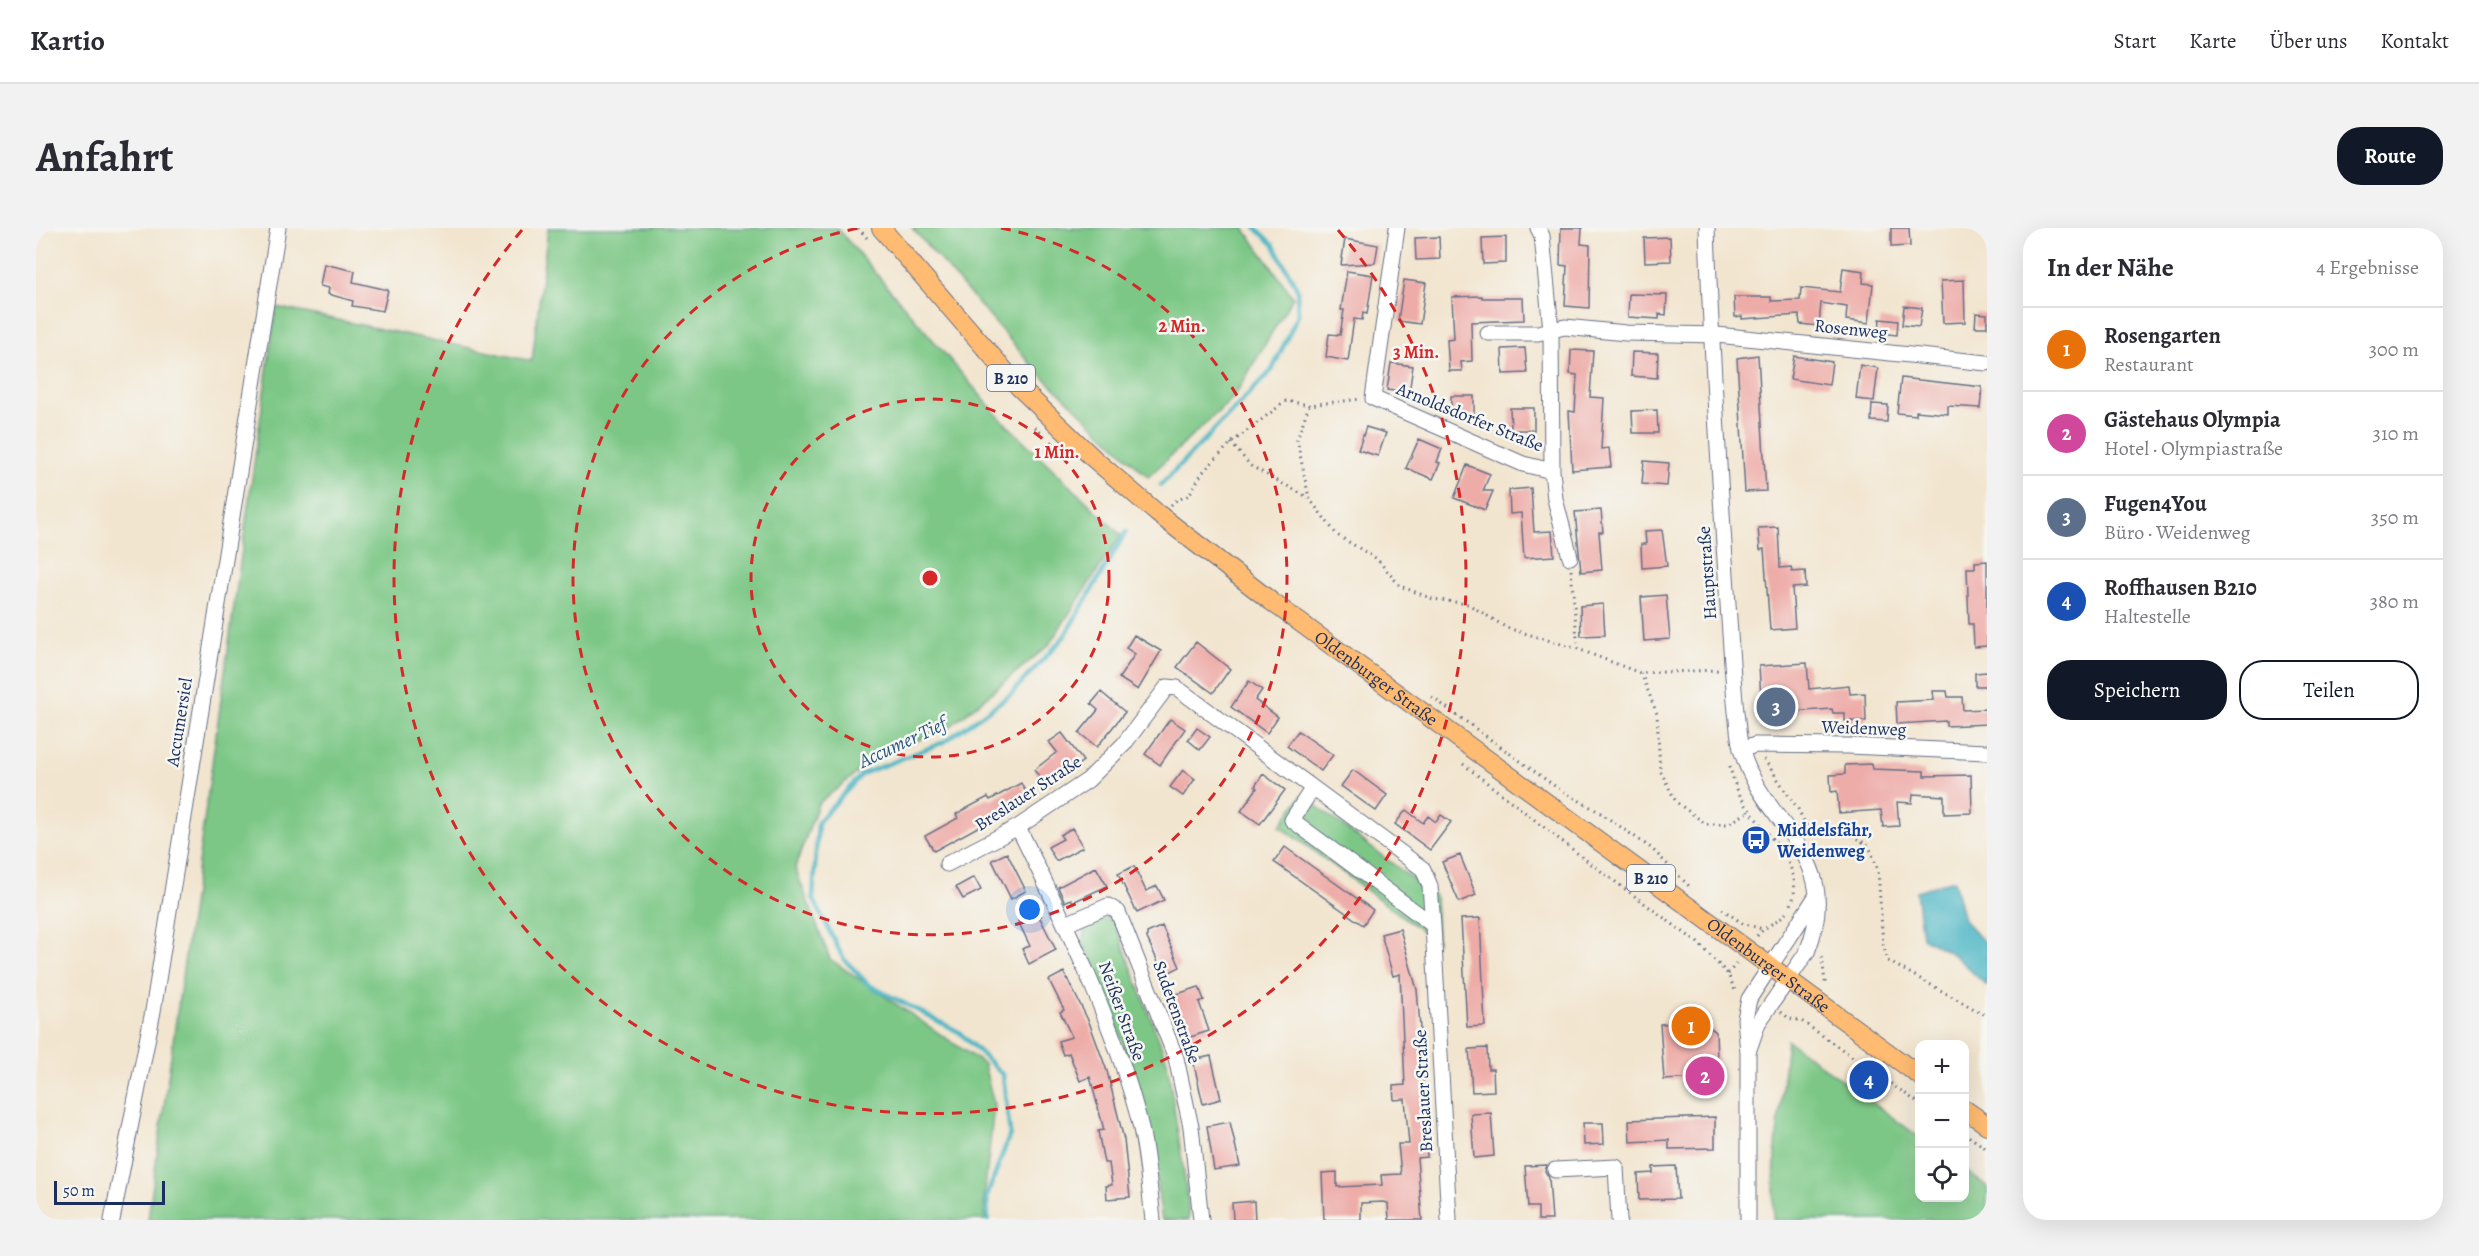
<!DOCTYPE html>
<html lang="de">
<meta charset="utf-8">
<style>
body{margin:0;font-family:Alegreya,serif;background:#f2f2f3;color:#2b2b33}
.controls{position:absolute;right:18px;bottom:18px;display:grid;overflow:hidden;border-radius:12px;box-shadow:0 6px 24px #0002}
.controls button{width:54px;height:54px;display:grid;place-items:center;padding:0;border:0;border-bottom:2px solid #e1e1e2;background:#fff;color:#2b2b33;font:30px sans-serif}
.scale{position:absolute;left:18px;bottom:15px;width:111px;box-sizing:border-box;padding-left:6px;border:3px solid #1b2f5e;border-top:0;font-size:16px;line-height:21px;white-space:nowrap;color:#1b2f5e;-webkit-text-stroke:4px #f6f6f2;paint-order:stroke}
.you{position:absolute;left:994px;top:682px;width:21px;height:21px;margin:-15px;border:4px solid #fff;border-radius:50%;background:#1a73e8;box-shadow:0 0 0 9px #1a73e833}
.badge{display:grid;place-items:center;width:39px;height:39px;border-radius:50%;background:#111827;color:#fff;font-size:20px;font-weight:700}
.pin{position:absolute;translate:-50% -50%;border:3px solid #fff;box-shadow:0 2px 6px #0006}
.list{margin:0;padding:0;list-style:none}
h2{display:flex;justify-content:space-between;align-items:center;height:78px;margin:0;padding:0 24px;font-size:26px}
h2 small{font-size:20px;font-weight:400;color:#7c7c81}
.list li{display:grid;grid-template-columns:39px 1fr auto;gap:18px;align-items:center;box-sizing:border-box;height:84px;padding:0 24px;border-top:2px solid #e1e1e2}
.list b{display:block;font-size:22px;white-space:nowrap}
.list p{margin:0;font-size:20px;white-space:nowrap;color:#7c7c81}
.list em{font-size:20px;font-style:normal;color:#7c7c81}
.actions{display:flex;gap:12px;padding:18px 24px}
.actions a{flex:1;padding:14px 0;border:2px solid #111827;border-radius:24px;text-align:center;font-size:21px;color:#111827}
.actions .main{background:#111827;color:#fff}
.icon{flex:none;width:33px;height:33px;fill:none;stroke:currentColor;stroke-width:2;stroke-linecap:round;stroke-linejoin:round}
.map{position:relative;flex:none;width:1951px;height:992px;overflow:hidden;border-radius:24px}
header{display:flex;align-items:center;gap:36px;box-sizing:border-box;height:84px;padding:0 30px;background:#fff;border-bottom:2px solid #e1e1e2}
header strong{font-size:28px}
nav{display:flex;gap:33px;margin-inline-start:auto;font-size:21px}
.intro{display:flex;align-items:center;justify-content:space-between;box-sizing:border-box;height:144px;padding:0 36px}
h1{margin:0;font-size:42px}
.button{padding:15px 27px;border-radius:24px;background:#111827;color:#fff;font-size:21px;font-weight:700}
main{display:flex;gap:36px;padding:0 36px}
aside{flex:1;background:#fff;border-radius:24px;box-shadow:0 6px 24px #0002}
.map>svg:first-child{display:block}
</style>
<header>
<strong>Kartio</strong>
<nav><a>Start</a><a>Karte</a><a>Über uns</a><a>Kontakt</a></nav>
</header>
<div class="intro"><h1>Anfahrt</h1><a class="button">Route</a></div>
<main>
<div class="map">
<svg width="1951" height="992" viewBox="0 0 1951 992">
<rect width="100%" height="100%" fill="#f6f6f2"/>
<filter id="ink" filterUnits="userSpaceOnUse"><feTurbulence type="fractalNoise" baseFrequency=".0167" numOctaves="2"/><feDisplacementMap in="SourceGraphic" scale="12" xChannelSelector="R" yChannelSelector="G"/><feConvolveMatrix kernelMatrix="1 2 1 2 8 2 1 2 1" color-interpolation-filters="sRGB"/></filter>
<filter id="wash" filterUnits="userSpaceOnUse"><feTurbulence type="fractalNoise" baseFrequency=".008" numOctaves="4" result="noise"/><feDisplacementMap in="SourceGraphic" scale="24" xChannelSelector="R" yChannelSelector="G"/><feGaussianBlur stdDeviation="1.35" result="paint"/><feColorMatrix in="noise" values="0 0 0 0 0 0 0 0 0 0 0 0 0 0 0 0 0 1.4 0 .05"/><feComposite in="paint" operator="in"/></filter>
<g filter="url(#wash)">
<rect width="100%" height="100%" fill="#f2e5cf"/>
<path fill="#7bc785" stroke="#4b7b72" stroke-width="1.5" d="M512,0H801L963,189L1085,307L1012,418L911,501L845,526L782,576L759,640L794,731L948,836L958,877L948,971L949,992H112L240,79L496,133Z
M876,0H1208L1257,69L1198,169L1112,249L1001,143Z
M1266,567L1399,668L1401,714L1244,598Z
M1063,690L1078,693L1131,833L1151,965L1153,992H1126L1111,892L1072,769L1047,716L1050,697Z
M1751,812L1883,909L1884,970H1928L1929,942L1951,959V992H1737L1739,928Z"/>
<path fill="#48b5c4" stroke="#327291" stroke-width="1.5" d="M1918,652L1928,692L1951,717V758L1918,727L1886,709L1880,663Z"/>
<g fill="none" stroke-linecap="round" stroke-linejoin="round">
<path stroke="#48b5c4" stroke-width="4.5" d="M1125,257L1236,142L1262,87L1261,60L1237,16L1220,0
M952,992L951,968L974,906L967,847L923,804L833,757L807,730L777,670L782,594L826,546L908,514L974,467L1028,409L1090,304"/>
</g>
<g id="blocks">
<path fill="#eeaca8" d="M1525,0H1546L1545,16L1554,17L1553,80L1529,78L1531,38L1524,37Z
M1855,0H1873L1874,18L1855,19Z
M1403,9L1404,31L1380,32L1379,10Z
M1470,9V35L1447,36L1446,10Z
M1634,9L1635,33L1609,34L1608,10Z
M1309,11L1342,17L1339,35L1305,37Z
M288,36L319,43L317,54L352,62L347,83L316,78L317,73L292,66L293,60L284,58Z
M1807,40L1828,43L1827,55L1837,56L1833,95L1810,92L1811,79L1785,75L1783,98L1764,96L1763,87L1706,91V88L1699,89L1698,69H1735V73L1764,72L1765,60L1804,64Z
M1311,43L1337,47L1331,86L1327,85L1326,92L1318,91L1312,133L1290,129L1293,106L1304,107L1308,82H1305Z
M1368,52L1390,55L1384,96L1362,93Z
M1928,52L1929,94L1907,95L1905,53Z
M1593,66L1631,67L1630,87L1623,86V91L1592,89Z
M1446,68V70H1487L1488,92L1435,94L1436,133L1425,134L1426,143H1413L1411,112L1418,111L1416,69Z
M1868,78L1886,80L1883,99L1866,97Z
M1940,85L1951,86V99H1939Z
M1844,91L1862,93L1861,107L1843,105Z
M1489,120L1491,145L1467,146L1466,121Z
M1535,122L1557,123L1554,169L1568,170L1565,221L1573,220L1575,239L1536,242L1533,183L1539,184L1541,147L1534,146Z
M1596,124L1622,125L1621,150L1595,148Z
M1722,127L1730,263L1709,264L1701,130Z
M1758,128L1796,134L1793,157L1754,151Z
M1355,135L1377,138L1373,165L1351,162Z
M1824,137L1842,140L1838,173L1820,171Z
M1865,150L1946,159L1944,180L1912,178V186L1880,183V187L1861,185Z
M1415,168H1438V188H1415Z
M1836,176L1852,177L1851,194L1835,193Z
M1474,180H1498V202H1475Z
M1621,182L1622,205H1597L1596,183Z
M1330,199L1350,205L1342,228L1322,222Z
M1383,211L1406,221L1401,234L1404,235L1397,251L1370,240Z
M1608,233L1633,235L1631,258L1606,256Z
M1431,237L1454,246L1447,263H1457L1449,282L1418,270Z
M1495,260L1498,304L1516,303L1518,328L1488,330L1485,285L1474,286L1473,262Z
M1565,282L1567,304H1563L1566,342L1545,344L1539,284Z
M1742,299L1744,340L1755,339L1756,344L1769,343L1770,359L1756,360L1759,400L1734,402L1728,321L1724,322L1722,300Z
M1626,302L1631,338L1606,340L1605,316H1610L1609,303Z
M1951,333V418L1938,419L1937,396H1933L1931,340H1939V334Z
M1630,367L1634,411L1608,413L1605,369Z
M1567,376L1569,407L1545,408L1544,378Z
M1098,407L1125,423L1102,462L1083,450L1099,426L1090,420Z
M1160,414L1194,441L1177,465L1141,439Z
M1771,435L1773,461L1813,457L1814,466L1829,465L1830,493H1809V485H1797L1796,481L1726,486L1723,438Z
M1951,444V458H1939V445Z
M1213,453L1226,462L1219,472L1242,489L1231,505L1195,479Z
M1897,463H1911L1912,469H1926L1927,482L1951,481V496L1910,498V493L1861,496L1860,474L1898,472Z
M1065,464L1089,484L1061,519L1043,505L1062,482L1055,476Z
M1134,491L1149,501L1124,537L1109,526Z
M1161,500L1174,509L1164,522L1152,512Z
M1262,503L1297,527L1285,543L1251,518Z
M1026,505L1047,533L1012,559L998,542L1021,524L1013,514Z
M1836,536L1837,541L1888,543V548L1935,547L1936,585L1908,586V568L1877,566L1876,575L1861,574L1863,598L1847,599L1845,582L1803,585L1801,563L1795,564L1794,547L1809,546V537Z
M1147,542L1159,551L1147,568L1134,559Z
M1317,542L1351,567L1340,583L1305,558Z
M1227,546L1249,562L1224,596L1205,583L1221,560L1219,558Z
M985,555L993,571L898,623L889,608L922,590L920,586L952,569L954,572Z
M1370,582L1387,595L1392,588L1400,594L1405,587L1415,594L1394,622L1359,596Z
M1036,600L1047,619L1020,633L1012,619L1027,611L1024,607Z
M1249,619L1337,682L1327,697L1238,634Z
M971,625L990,663L975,671L956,632Z
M1424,627L1440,667L1423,674L1406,634Z
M1098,638L1110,663L1121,658L1128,672L1101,685L1082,646Z
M1060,639L1071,658L1037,674L1035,671L1029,674L1022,659Z
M938,649L945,662L927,671L920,659Z
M1001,684L1020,722L993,736L986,721L994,718L982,693Z
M1444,690L1449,798L1431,799L1425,691Z
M1126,698L1144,739L1128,747L1111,710V705Z
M1364,701L1381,762L1383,785L1391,929L1381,930L1386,992H1353L1352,975L1347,974L1325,975V992H1288L1286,945L1301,944V959L1346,957L1345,947L1365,946L1362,916H1373L1369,871L1358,872L1357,858L1369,857L1364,746L1357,748L1345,706Z
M1028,744L1053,794L1071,843L1088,912L1094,969L1071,971L1070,958L1076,957L1073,935H1068L1062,903L1068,902L1054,849L1044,853L1033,825L1027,827L1022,813L1036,809L1024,784L1028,782L1013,752Z
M1163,759L1168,772L1163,774L1173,803L1151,810L1138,767Z
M1658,794L1661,797L1669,796L1680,804L1682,857H1662L1661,850L1628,852L1624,796Z
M1451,820L1452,841H1457L1458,863L1436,864L1433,821Z
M1175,828L1185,871L1167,876L1157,832Z
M1455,885L1458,928L1438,930L1435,886Z
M1679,889V920L1633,921V912L1594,914L1593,892Z
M1194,894L1204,938L1178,942L1171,898Z
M1547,895H1567L1568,916L1548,917Z
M1511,937L1509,943L1513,950L1516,992H1502V979H1492L1489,938Z
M1640,938L1642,971L1603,972L1602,946L1617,945V939Z
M1218,973L1219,992H1197L1196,975Z"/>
</g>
</g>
<g filter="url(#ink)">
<use href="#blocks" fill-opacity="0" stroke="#666f86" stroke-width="1.5"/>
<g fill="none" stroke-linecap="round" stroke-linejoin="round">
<g stroke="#666f86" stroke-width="17">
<path id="minor" d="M1361,0L1337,170L1487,236L1516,243L1519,271L1534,329
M1502,0L1506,8L1515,102L1516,243
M1671,0C1675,121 1683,241 1691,362C1694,402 1696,443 1700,484C1702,497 1702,512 1706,524C1729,601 1810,626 1771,724L1722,795L1712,824
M1452,105H1502L1529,99L1590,105L1681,107L1951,135
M1705,522L1719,517L1812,518L1951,524
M1276,561L1256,592L1397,697L1413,992
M982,599C1028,693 1075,787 1102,888C1111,921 1113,958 1117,992
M911,636L982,599L1052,552L1088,516L1131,459L1141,460L1387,641L1394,658L1397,697
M1030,696L1072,678L1082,684L1140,830L1155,899L1165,992
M1519,942L1580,939L1583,992
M76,992L117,783L242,0
M1712,992V824L1709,791L1713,771L1779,670"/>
</g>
<g stroke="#666f86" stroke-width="20">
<g id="major">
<path id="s1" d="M845,0L983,159L1057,230L1121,285L1236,374L1884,848"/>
<path d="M1928,881L1951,897"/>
</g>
</g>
<path stroke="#666f86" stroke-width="3" stroke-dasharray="1.5 4.5" stroke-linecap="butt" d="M822,0L831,10
M1273,177L1261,212L1273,270L1301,307L1341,331L1364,358L1397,371L1432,376L1471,400L1542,421L1604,445L1684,442
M999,199L1009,209
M1195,215L1215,238L1273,270
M1135,277L1139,273L1153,267L1166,245L1195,215L1250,173L1273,177L1325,171
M1535,342L1542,421
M1605,445L1621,486L1624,542L1640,574L1670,596H1692L1714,583
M1396,469L1520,559L1563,584L1615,620L1653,658
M1728,531L1762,581L1775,607
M1427,536L1550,632L1662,715L1692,746L1700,765
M1694,538C1697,555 1704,570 1715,584C1734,611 1770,640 1755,677
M1774,606L1783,604L1817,608L1833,618L1842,642L1847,716L1852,733L1951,788
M1686,681L1706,695L1726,701
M1721,708C1729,698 1741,694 1750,685
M1786,729L1789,754L1787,758
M1692,746L1702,733
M1745,784L1754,791L1764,792L1884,876
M1928,905L1951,921"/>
<use href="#minor" stroke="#fff" stroke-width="15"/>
<use href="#major" stroke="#ffbb71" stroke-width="18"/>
</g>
</g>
<g fill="none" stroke="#d62828" stroke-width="3" stroke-dasharray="10 8">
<circle cx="894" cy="350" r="179"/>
<path d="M965 0A357 357 0 1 1 823 0"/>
<path d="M1302 2A536 536 0 1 1 486 2"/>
</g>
<defs>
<g id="bus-disc" transform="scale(1.5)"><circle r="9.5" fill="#1a4fb4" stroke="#f6f6f2"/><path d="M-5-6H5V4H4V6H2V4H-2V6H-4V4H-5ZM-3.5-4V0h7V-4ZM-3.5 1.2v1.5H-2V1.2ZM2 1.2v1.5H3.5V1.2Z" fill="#fff"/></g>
</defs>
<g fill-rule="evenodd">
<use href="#bus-disc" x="1720" y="612"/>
</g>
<g text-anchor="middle" stroke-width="5" stroke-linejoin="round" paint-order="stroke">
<g fill="#f6f6f2" stroke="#5d6b8a" stroke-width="1.5">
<rect x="951" y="137" width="48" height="26" rx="4.5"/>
<rect x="1591" y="637" width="48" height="26" rx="4.5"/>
</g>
<g font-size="16" font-weight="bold" fill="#1b2f5e">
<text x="975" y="156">B 210</text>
<text x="1615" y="656">B 210</text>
</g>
<g font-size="18" fill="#1b2f5e" stroke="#f6f6f2">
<text transform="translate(1815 101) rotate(6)" y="6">Rosenweg</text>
<text transform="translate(1434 189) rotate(22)" y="6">Arnoldsdorfer Straße</text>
<text transform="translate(1671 345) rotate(-94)" y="6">Hauptstraße</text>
<text dy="6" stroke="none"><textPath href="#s1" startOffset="672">Oldenburger Straße</textPath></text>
<text transform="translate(143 494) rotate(-81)" y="6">Accumersiel</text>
<text transform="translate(1828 500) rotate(2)" y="6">Weidenweg</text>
<text transform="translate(992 565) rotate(-33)" y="6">Breslauer Straße</text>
<text dy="6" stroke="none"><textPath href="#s1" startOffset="1158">Oldenburger Straße</textPath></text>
<text transform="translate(1086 783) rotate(70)" y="6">Neißer Straße</text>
<text transform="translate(1141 784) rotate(70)" y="6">Sudetenstraße</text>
<text transform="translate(1387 863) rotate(-93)" y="6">Breslauer Straße</text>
</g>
<g font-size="18" font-weight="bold" fill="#164399" stroke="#f6f6f2" text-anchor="start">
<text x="1741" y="608">Middelsfähr,<tspan x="1741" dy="21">Weidenweg</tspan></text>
</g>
<g font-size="20" font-style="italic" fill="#28577d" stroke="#f6f6f2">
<text transform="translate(866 514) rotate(-25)" y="7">Accumer Tief</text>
</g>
</g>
<circle cx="894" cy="350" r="9" fill="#d62828" stroke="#f6f6f2" stroke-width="3"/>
<g font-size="18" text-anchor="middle" font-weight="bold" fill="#d62828" stroke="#f6f6f2" stroke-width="5" stroke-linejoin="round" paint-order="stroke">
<text x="1146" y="104">2 Min.</text>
<text x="1380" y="130">3 Min.</text>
<text x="1021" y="230">1 Min.</text>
</g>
</svg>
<div class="controls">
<button>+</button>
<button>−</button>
<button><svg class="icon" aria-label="locate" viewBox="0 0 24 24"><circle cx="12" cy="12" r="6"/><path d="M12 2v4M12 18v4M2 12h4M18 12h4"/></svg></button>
</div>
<div class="scale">50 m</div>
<div class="you"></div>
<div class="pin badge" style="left:1655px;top:798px;background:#e8710a">1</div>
<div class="pin badge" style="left:1669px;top:848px;background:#d1479c">2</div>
<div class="pin badge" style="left:1740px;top:479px;background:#5c6f8a">3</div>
<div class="pin badge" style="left:1833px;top:852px;background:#1a4fb4">4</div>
</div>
<aside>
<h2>In der Nähe<small>4 Ergebnisse</small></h2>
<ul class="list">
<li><span class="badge" style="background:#e8710a">1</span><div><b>Rosengarten</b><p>Restaurant</p></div><em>300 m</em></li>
<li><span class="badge" style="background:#d1479c">2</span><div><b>Gästehaus Olympia</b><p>Hotel · Olympiastraße</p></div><em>310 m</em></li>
<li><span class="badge" style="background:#5c6f8a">3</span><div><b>Fugen4You</b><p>Büro · Weidenweg</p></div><em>350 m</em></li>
<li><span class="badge" style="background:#1a4fb4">4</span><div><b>Roffhausen B210</b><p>Haltestelle</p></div><em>380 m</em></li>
</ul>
<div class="actions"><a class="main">Speichern</a><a>Teilen</a></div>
</aside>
</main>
